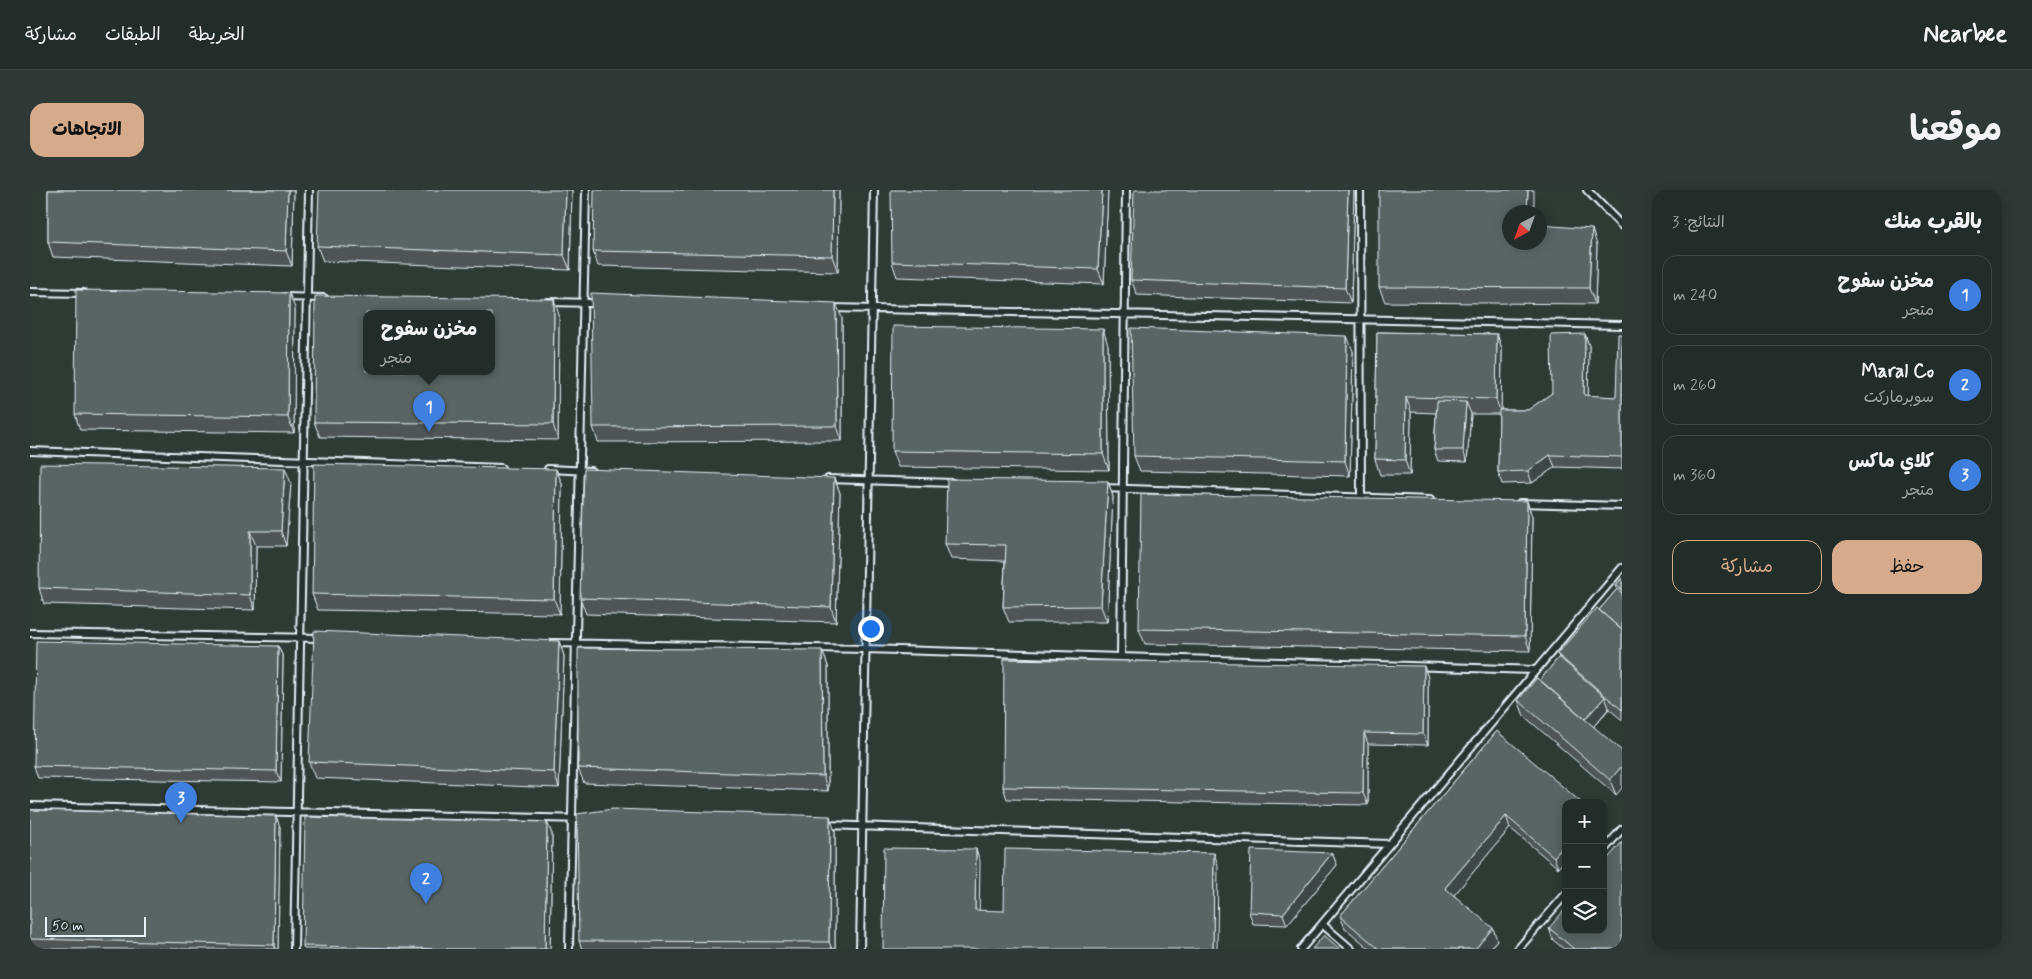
<!DOCTYPE html>
<html lang="ar">
<meta charset="utf-8">
<style>
body{margin:0;font-family:Mynerve,"Playpen Sans Arabic",sans-serif;background:#2e3834;color:#f1f3f6;direction:rtl}
.controls{position:absolute;right:15px;bottom:15px;display:grid;overflow:hidden;border-radius:10px;box-shadow:0 2px 12px #0003}
.controls button{width:45px;height:45px;display:grid;place-items:center;padding:0;border:0;border-bottom:1px solid #3f4845;background:#222c28;color:#f1f3f6;font:25px sans-serif}
.compass{position:absolute;left:1472px;top:15px;width:45px;height:45px;border-radius:50%;background:#222c28;box-shadow:0 2px 12px #0003;rotate:221deg}
.scale{position:absolute;left:15px;bottom:12px;width:101px;box-sizing:border-box;padding-left:5px;border:2px solid #e8f1f8;border-top:0;font-size:14px;line-height:18px;white-space:nowrap;color:#e8f1f8;-webkit-text-stroke:4px #26332d;paint-order:stroke}
.you{position:absolute;left:840px;top:438px;width:18px;height:18px;margin:-12px;border:4px solid #fff;border-radius:50%;background:#1a73e8;box-shadow:0 0 0 8px #1a73e833}
.badge{display:grid;place-items:center;width:32px;height:32px;border-radius:50%;background:#d6ab8b;color:#fff;font-size:16px;font-weight:700}
.pin{position:absolute;translate:-50% -41px;filter:drop-shadow(0 1px 2px #0008)}
.pin::after{content:'';position:absolute;top:26px;width:18px;height:15px;background:inherit;clip-path:polygon(0 0,100% 0,50% 100%)}
.popup{position:absolute;left:333px;top:120px;width:132px;height:65px;box-sizing:border-box;display:grid;place-content:center;border-radius:10px;background:#222c28;filter:drop-shadow(0 1px 4px #0005);font-size:16px;white-space:nowrap;color:#a2a7a8}
.popup b{font-size:19px;color:#f1f3f6}
.popup::after{content:'';position:absolute;left:50%;top:100%;margin-left:-10px;border:10px solid transparent;border-top-color:#222c28}
.list{margin:0;padding:0;list-style:none}
h2{display:flex;justify-content:space-between;align-items:center;height:65px;margin:0;padding:0 20px;font-size:21px}
h2 small{font-size:16px;font-weight:400;color:#a2a7a8}
.list li{display:grid;grid-template-columns:32px 1fr auto;gap:15px;align-items:center;box-sizing:border-box;height:80px;margin:0 10px 10px;padding:0 10px;border:1px solid #3f4845;border-radius:15px}
.list b{display:block;font-size:19px;white-space:nowrap}
.list p{margin:0;font-size:16px;white-space:nowrap;color:#a2a7a8}
.list em{font-size:16px;font-style:normal;color:#a2a7a8}
.actions{display:flex;gap:10px;padding:15px 20px}
.actions a{flex:1;padding:11px 0;border:1px solid #d6ab8b;border-radius:15px;text-align:center;font-size:18px;color:#d6ab8b}
.actions .main{background:#d6ab8b;color:#111}
.icon{flex:none;width:28px;height:28px;fill:none;stroke:currentColor;stroke-width:2;stroke-linecap:round;stroke-linejoin:round}
.map{position:relative;flex:none;width:1592px;height:759px;overflow:hidden;direction:ltr;border-radius:15px}
header{display:flex;align-items:center;gap:30px;box-sizing:border-box;height:70px;padding:0 25px;background:#222c28;border-bottom:1px solid #3f4845}
header strong{font-size:24px}
nav{display:flex;gap:28px;margin-inline-start:auto;font-size:18px}
.intro{display:flex;align-items:center;justify-content:space-between;box-sizing:border-box;height:120px;padding:0 30px}
h1{margin:0;font-size:35px}
.button{padding:12px 22px;border-radius:15px;background:#d6ab8b;color:#111;font-size:18px;font-weight:700}
main{display:flex;gap:30px;padding:0 30px}
aside{flex:1;background:#222c28;border-radius:15px;box-shadow:0 2px 12px #0003}
.map>svg:first-child{display:block}
</style>
<header>
<strong>Nearbee</strong>
<nav><a>الخريطة</a><a>الطبقات</a><a>مشاركة</a></nav>
</header>
<div class="intro"><h1>موقعنا</h1><a class="button">الاتجاهات</a></div>
<main>
<aside>
<h2>بالقرب منك<small>النتائج: 3</small></h2>
<ul class="list">
<li><span class="badge" style="background:#3f7fe0">1</span><div><b>مخزن سفوح</b><p>متجر</p></div><em>240 m</em></li>
<li><span class="badge" style="background:#3f7fe0">2</span><div><b>Maral Co</b><p>سوبرماركت</p></div><em>260 m</em></li>
<li><span class="badge" style="background:#3f7fe0">3</span><div><b>كلاي ماكس</b><p>متجر</p></div><em>360 m</em></li>
</ul>
<div class="actions"><a class="main">حفظ</a><a>مشاركة</a></div>
</aside>
<div class="map">
<svg width="1592" height="759" viewBox="0 0 1592 759">
<rect width="100%" height="100%" fill="#2e3b35"/>
<filter id="ink" filterUnits="userSpaceOnUse"><feTurbulence type="fractalNoise" baseFrequency=".02" numOctaves="2"/><feDisplacementMap in="SourceGraphic" scale="10" xChannelSelector="R" yChannelSelector="G"/><feConvolveMatrix kernelMatrix="1 2 1 2 8 2 1 2 1" color-interpolation-filters="sRGB"/></filter>
<g filter="url(#ink)">
<g fill="none" stroke-linecap="round" stroke-linejoin="round">
<g stroke="#e8f1f8" stroke-width="10">
<path id="service" d="M1330,0L1331,307
M1557,0L1592,36
M0,102L54,103
M254,107L294,108
M518,112L568,113
M801,118L1592,135
M0,261L471,278
M518,279L561,281
M798,289L923,293
M1073,298L1400,310
M1490,313L1592,316
M0,443L290,448
M523,453L836,459L1506,480
M1091,466L1096,0
M0,616L554,629
M796,635L1359,654
M1573,661L1592,639
M1292,734L1321,759
M264,759L279,0
M539,759L556,0
M830,759L844,0
M1271,759L1592,378
M1488,759L1536,704"/>
</g>
<use href="#service" stroke="#26332d" stroke-width="6"/>
</g>
<path fill="#4d5755" stroke="#e8f1f8" d="M18,0H264L262,76L23,67L18,52Z
M542,0L540,80L293,71L287,56Z
M809,0L808,82L568,76L563,61Z
M1078,0L1074,94L867,87L862,72Z
M1324,0L1321,113L1107,105L1101,90Z
M1480,52L1567,55L1565,114L1355,112L1349,97Z
M265,118L264,243L50,240L45,224Z
M529,125L528,250L290,247L284,232Z
M812,128V251L568,252L563,237Z
M1347,142L1467,144L1472,159L1471,220H1498L1522,203L1555,144L1559,156L1558,206L1586,207L1592,144V279L1525,277L1502,293L1472,294L1468,282L1469,224H1441L1437,272L1408,271L1404,260L1406,223L1381,222L1380,285H1350L1345,269Z
M1078,155L1079,280L868,277L862,261Z
M1323,161L1320,286L1110,281L1104,266Z
M526,279L532,294L530,424L288,420L282,404Z
M804,288L810,303L806,432L556,424L550,408Z
M1078,291L1083,307L1077,432H979L973,417L975,371L921,369L915,354Z
M261,293L256,356H226L225,420L14,414L9,398Z
M1497,311L1502,327L1500,461L1115,454L1109,439Z
M1592,388V530L1579,519L1564,536L1586,605L1494,526L1488,510L1510,490L1529,467L1527,464L1569,420L1587,399L1586,395Z
M529,451L534,466L529,598L285,588L279,572Z
M248,456L253,467L251,592L8,588L4,576Z
M792,460L798,476V601L554,593L548,578Z
M1394,476L1398,488V555L1338,554V615L977,609L973,597Z
M1467,541L1536,613V669L1528,678L1480,638L1424,705L1467,750L1459,759H1340L1315,738L1310,726Z
M0,620L246,626L250,637L248,759H0Z
M517,632L522,644L520,759H274L273,756Z
M805,642V759H552L549,751Z
M1302,663L1307,675L1257,735L1223,734L1219,722Z
M1519,738L1592,759H1534L1523,750Z"/>
<path fill="#3e4745" stroke="#e8f1f8" d="M258,0H264L262,76L256,61Z
M536,0H542L540,80L534,65Z
M803,0H809L808,82L802,66Z
M1072,0H1078L1074,94L1068,79Z
M1318,0H1324L1321,113L1315,98Z
M1498,0H1504V22H1497Z
M1562,39L1567,55L1565,114L1559,98Z
M259,103L265,118L264,243L258,227Z
M524,109L529,125L528,250L523,234Z
M806,113L812,128V251L807,236Z
M1073,139L1078,155L1079,280L1073,264Z
M1467,144L1472,159L1471,224L1466,209Z
M1555,144L1559,156L1558,217L1554,205Z
M1317,146L1323,161L1320,286L1315,271Z
M1376,207L1381,222L1380,285L1375,270Z
M1436,212L1441,224L1437,272L1433,260Z
M1520,265L1525,277L1502,293L1498,281Z
M255,278L261,293L256,356L251,341Z
M526,279L532,294L530,424L524,409Z
M804,288L810,303L806,432L801,417Z
M1078,291L1083,307L1077,432L1071,416Z
M1497,311L1502,327L1500,461L1495,446Z
M220,341L226,356L225,420L220,405Z
M529,451L534,466L529,598L524,582Z
M248,456L253,467L251,592L246,581Z
M792,460L798,476V601L793,586Z
M1394,476L1398,488V555L1393,544Z
M1575,507L1579,518L1559,542L1554,530Z
M1334,543L1338,554V615L1333,603Z
M1592,576V598L1586,605L1580,590Z
M246,626L250,637L248,759H245L244,755Z
M800,626L805,642V759H802L799,752Z
M1476,626L1480,638L1420,710L1415,698Z
M517,632L522,644L520,759H515Z
M1536,653V669L1528,678L1524,667Z
M946,659L950,671L949,732L945,720Z
M1184,663L1188,675L1187,759H1183Z
M1302,663L1307,675L1257,735L1253,724Z
M1463,738L1467,750L1459,759H1445Z
M1592,752V759H1586Z"/>
<path fill="#596563" stroke="#e8f1f8" fill-rule="evenodd" d="M18,0H258L256,61L18,52Z
M289,0H536L534,65L287,56Z
M564,0H803L802,66L563,61Z
M861,0H1072L1068,79L862,72Z
M1104,0H1318L1315,98L1101,90Z
M1349,0H1498L1497,22H1480V52H1510V35L1562,39L1559,98L1349,97Z
M46,100L259,103L258,227L45,224Z
M561,103L806,113L807,236L563,237Z
M285,106L524,109L523,234L284,232ZM336,123H462V181H336Z
M863,136L1073,139V264L862,261Z
M1101,138L1317,146L1315,271L1104,266Z
M1347,142L1467,144L1466,209L1376,207L1375,270L1345,269Z
M1555,144L1554,205L1586,207L1588,144H1592V267L1520,265L1498,281L1468,282L1469,220H1498L1522,203L1521,145Z
M1407,211L1436,212L1433,260H1404Z
M10,274L255,278L251,341H220V405L9,398Z
M284,274L526,279L524,409L282,404Z
M554,279L804,288L801,417L550,408Z
M917,289L1078,291L1071,416L973,417L976,355L915,354Z
M1111,304L1497,311L1495,446L1109,439Z
M1592,388V400L1586,395Z
M1587,399L1592,403V440L1569,420Z
M1567,418L1592,440V520L1527,464Z
M284,441L529,451L524,582L279,572Z
M6,451L248,456L246,581L4,576Z
M548,458L792,460L793,586L548,578Z
M1529,467L1575,507L1555,529L1510,490Z
M974,469L1394,476L1393,544L1334,543L1333,603L973,597Z
M1507,488L1592,561V576L1580,590L1488,510Z
M1467,541L1552,613H1536V653L1524,667L1476,626L1415,698L1463,738L1445,759H1349L1310,726Z
M583,619L800,626L799,752L549,751L547,624Z
M0,620L246,626L244,755L0,749Z
M275,627L517,632L515,759H420L273,756Z
M1592,652V752L1586,759H1544L1519,738L1536,718V740H1573V674Z
M854,658L946,659L945,720L974,721L975,659L1184,663L1183,759H853Z
M1221,660L1302,663L1253,724L1219,722Z
M1294,745L1310,759H1282Z"/>
</g>
</svg>
<div class="controls">
<button>+</button>
<button>−</button>
<button><svg class="icon" aria-label="layers" viewBox="0 0 24 24"><path d="M12 4l9 5-9 5-9-5zM3 14l9 5 9-5"/></svg></button>
</div>
<svg class="compass" viewBox="-18 -18 36 36"><path d="M0-13l5 13h-10z" fill="#e53935"/><path d="M0 13l5-13h-10z" fill="#a2a7a8"/></svg>
<div class="scale">50 m</div>
<div class="you"></div>
<div class="pin badge" style="left:399px;top:242px;background:#3f7fe0">1</div>
<div class="popup"><b>مخزن سفوح</b>متجر</div>
<div class="pin badge" style="left:396px;top:714px;background:#3f7fe0">2</div>
<div class="pin badge" style="left:151px;top:633px;background:#3f7fe0">3</div>
</div>
</main>
